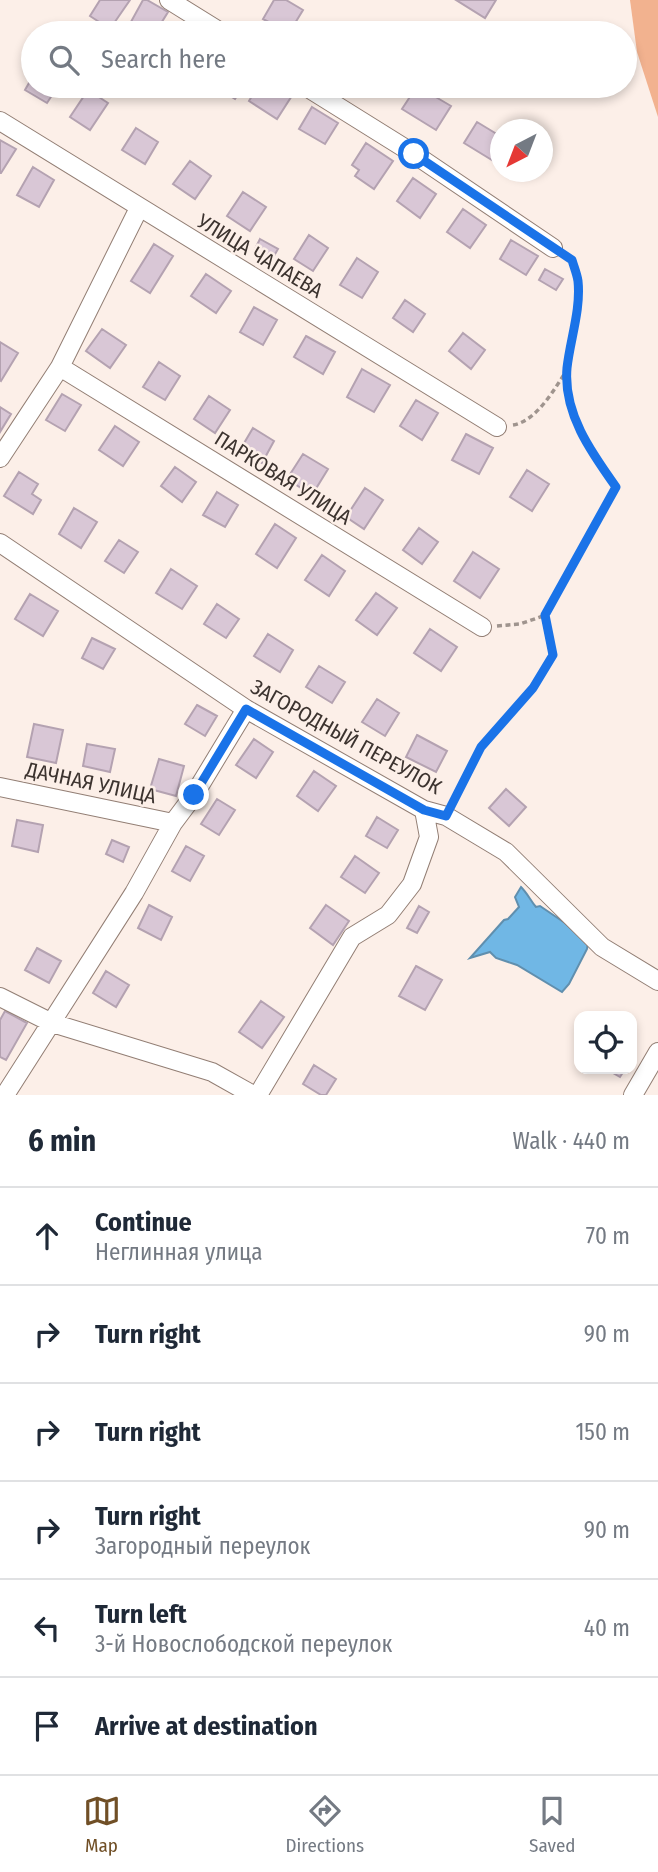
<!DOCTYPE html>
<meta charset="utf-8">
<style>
body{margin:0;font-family:"Fira Sans Condensed",sans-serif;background:#f2f2f3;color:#1f2937}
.controls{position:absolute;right:21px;bottom:21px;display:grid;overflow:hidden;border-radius:14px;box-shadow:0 4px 10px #0003}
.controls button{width:63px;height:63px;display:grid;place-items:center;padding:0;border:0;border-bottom:2px solid #e0e1e3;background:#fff;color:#1f2937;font:35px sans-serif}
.compass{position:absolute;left:490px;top:119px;width:63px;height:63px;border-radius:50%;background:#fff;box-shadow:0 4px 10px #0003;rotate:222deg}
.stop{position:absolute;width:21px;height:21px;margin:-16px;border:5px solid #1a73e8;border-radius:50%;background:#fff}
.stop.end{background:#1a73e8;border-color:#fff;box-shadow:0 2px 7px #0008}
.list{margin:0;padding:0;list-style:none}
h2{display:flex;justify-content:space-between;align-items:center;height:91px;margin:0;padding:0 28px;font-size:30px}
h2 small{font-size:23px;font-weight:400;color:#747a83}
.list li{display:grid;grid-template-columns:46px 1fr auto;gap:21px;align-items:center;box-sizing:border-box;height:98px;padding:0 28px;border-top:2px solid #e0e1e3}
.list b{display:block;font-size:26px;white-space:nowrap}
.list p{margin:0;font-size:23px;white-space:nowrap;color:#747a83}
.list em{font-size:23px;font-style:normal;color:#747a83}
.icon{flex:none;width:38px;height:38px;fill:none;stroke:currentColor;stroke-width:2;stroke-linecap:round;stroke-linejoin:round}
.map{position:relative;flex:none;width:658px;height:1095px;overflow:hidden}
.search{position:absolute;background:#fff;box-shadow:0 4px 10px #0003;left:21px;right:21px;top:21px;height:77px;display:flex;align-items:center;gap:18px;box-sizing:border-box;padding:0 24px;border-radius:38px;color:#747a83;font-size:26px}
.sheet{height:679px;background:#fff}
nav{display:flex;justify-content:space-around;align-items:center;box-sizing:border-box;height:98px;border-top:2px solid #e0e1e3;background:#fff;font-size:19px;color:#747a83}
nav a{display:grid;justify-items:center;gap:4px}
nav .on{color:#704f26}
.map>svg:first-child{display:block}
</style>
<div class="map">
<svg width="658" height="1095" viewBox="0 0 658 1095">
<rect width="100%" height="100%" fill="#fcefe8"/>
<path fill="#f2b28f" d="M630,0H658V117L637,52Z"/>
<path fill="#70b7e5" stroke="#608fae" stroke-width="2" d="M521,887C528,894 530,900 536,907L540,906L565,923L588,943L587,949L569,984L562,992L517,965L496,958L490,952L470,958L504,920L508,919L519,907L515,897Z"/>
<path fill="#d9c7d6" stroke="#b4a2b1" stroke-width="2" d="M100,0H130L110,29L90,16Z
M143,0H147L168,12L155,33H134L127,29Z
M274,0H286L303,10L289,33L263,19Z
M456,0H496L485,18Z
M317,25L331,33H312Z
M33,76V86H58L47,103L25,90Z
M214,86H244L235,99Z
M258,86H279L293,94L277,119L249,101Z
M417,86L451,106L436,130L402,109Z
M88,90L108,103L90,130L70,117Z
M312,107L338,123L325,144L299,129Z
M477,122L500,136V165L464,143Z
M136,128L158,142L145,164L122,150Z
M0,140L16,149L1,173H0Z
M366,143L393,161L374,189L355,176L359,170L352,165Z
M190,161L211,176L195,199L173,184Z
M33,167L54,180L39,207L17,195Z
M413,178L436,194L420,218L397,201Z
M243,192L266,207L250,231L227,216Z
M463,209L486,225L470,248L447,232Z
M309,235L328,248L313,271L294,259Z
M260,239L278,249L271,261L254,251Z
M511,240L538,256L526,275L500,259Z
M154,244L173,256L150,293L131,281Z
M357,258L378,272L362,298L340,285Z
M545,269L563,279L556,290L539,280Z
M206,274L231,291L216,313L191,296Z
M405,300L425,314L413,332L393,318Z
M254,307L277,320L263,345L240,332Z
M102,329L126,345L110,368L86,351Z
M463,333L485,350L471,369L449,351Z
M306,336L335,352L323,374L294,357Z
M0,342L18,353L1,381L0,380Z
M159,362L180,376L165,400L143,387Z
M362,369L390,385L374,412L347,397Z
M62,394L81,405L65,431L46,420Z
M209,396L230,410L215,433L194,419Z
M416,400L438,413L422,440L400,426Z
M0,407L11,414L0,432Z
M115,426L139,442L123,466L99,450Z
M253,428L274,441L262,463L240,450Z
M466,434L493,448L479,474L452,460Z
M303,454L328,469L312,495L287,479Z
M175,467L196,482L182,502L161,486Z
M527,470L549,484L532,511L510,497Z
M19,472L38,484L32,494L41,500L33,514L4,496Z
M365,488L383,500L364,529L346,517Z
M217,492L238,505L225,527L203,515Z
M74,508L97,522L81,548L59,534Z
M275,524L296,538L277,568L256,554Z
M419,528L438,542L422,564L403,550Z
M119,540L138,552L124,573L105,561Z
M473,552L499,569L480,598L454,581Z
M322,555L345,571L329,596L305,580Z
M171,569L197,586L182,609L156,593Z
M376,593L397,608L377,635L356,620Z
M30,594L58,611L43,636L15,619Z
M217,604L239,619L226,638L204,624Z
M430,629L457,647L441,671L414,653Z
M268,634L293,650L280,672L254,656Z
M92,638L115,649L103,669L82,658Z
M319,666L345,682L332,703L306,687Z
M377,699L399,713L385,736L362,722Z
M197,705L217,716L205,736L185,724Z
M34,724L63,730L56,763L27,757Z
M417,735L447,751L436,772L406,757Z
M254,739L273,752L256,778L236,765Z
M87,744L115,749L110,772L83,766Z
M159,759L184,766L176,796L150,789Z
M314,771L336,786L318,811L297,796Z
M506,789L526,807L509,826L489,808Z
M217,799L235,810L219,835L201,824Z
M377,817L398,830L387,848L366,836Z
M17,820L43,825L38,852L12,846Z
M112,840L129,847L123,862L106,854Z
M186,846L204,856L190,881L172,871Z
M355,856L379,873L365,893L341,877Z
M149,905L172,917L161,940L138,928Z
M326,905L349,921L333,945L310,928Z
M419,906L429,912L417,933L407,928Z
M37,948L61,961L49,983L25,970Z
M416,966L442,980L425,1010L399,996Z
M106,971L129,985L116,1007L93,993Z
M261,1001L284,1017L262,1048L239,1032Z
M5,1011L27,1023L6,1060L0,1057V1020Z
M314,1065L336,1079L326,1095H321L303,1084Z
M606,1069H625L620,1077Z"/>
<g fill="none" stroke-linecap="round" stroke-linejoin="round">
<g stroke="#927e74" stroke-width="20">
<path id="street" d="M169,0L222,33
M305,86L414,154L553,248
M0,121L497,427
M60,367L482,627
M0,458L60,367L139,208
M0,543L246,709L424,810L446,816L506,852L602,947L658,981
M0,787L173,823
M0,997L52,1023L212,1072L253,1095
M5,1095L134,893L173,823L194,795L246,709
M258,1095L352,937L388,915L412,884L429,837L424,810
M633,1095L658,1052"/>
</g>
<path stroke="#9f948e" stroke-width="3.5" stroke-dasharray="5 3.5" stroke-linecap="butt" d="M513,425C537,421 555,388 567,370
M497,626L520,624L546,615
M453,802L480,747L533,688L553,655L546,615L616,487C591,452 563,413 567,368C570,339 581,311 578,281C577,274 574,267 572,260L567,257"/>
<use href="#street" stroke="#fff" stroke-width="18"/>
</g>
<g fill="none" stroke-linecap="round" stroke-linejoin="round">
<path stroke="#1a73e8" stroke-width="9" d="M194,795L246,709L424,810L446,816L481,747L533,688L553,655L545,615L616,487C591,452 563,413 567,368C570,340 581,310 578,281C577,274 574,267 572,260L414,154"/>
</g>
<g text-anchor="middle" stroke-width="5" stroke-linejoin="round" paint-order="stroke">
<g font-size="21" fill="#3c332f" stroke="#fcefe8">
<text transform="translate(260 256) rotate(31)" y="7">УЛИЦА ЧАПАЕВА</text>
<text transform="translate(283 478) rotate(32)" y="7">ПАРКОВАЯ УЛИЦА</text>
<text transform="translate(346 737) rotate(29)" y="7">ЗАГОРОДНЫЙ ПЕРЕУЛОК</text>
<text transform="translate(91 783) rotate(12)" y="7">ДАЧНАЯ УЛИЦА</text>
</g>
</g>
</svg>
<div class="controls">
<button><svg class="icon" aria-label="locate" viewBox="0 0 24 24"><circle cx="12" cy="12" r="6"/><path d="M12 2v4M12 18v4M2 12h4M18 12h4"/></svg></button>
</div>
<svg class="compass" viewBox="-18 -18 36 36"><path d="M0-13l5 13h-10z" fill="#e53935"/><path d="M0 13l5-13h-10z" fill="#747a83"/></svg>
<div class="stop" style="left:414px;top:154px"></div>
<div class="stop end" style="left:194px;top:795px"></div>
<div class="search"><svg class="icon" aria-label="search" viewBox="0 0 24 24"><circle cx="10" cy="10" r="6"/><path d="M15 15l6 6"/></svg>Search here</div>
</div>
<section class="sheet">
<h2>6 min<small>Walk · 440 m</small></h2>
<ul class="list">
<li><svg class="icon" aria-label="ahead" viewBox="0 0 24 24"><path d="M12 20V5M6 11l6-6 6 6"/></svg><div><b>Continue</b><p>Неглинная улица</p></div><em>70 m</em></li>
<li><svg class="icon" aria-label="right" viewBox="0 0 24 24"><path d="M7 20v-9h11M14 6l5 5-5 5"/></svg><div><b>Turn right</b></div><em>90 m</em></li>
<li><svg class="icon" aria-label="right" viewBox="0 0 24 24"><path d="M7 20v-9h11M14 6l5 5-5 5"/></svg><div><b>Turn right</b></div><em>150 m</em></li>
<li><svg class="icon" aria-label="right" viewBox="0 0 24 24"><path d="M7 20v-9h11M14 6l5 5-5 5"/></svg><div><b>Turn right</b><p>Загородный переулок</p></div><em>90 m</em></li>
<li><svg class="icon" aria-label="left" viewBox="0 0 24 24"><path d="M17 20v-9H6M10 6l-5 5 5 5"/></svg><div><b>Turn left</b><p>3-й Новослободской переулок</p></div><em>40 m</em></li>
<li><svg class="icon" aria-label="arrive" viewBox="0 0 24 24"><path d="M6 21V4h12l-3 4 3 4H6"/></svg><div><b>Arrive at destination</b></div></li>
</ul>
</section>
<nav>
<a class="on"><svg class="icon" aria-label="map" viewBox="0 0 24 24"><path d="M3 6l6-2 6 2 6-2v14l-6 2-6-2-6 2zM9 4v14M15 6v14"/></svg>Map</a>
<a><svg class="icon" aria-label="directions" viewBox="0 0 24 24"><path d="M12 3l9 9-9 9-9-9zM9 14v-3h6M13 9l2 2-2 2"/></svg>Directions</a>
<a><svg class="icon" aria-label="saved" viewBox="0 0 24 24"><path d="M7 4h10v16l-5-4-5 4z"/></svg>Saved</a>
</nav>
